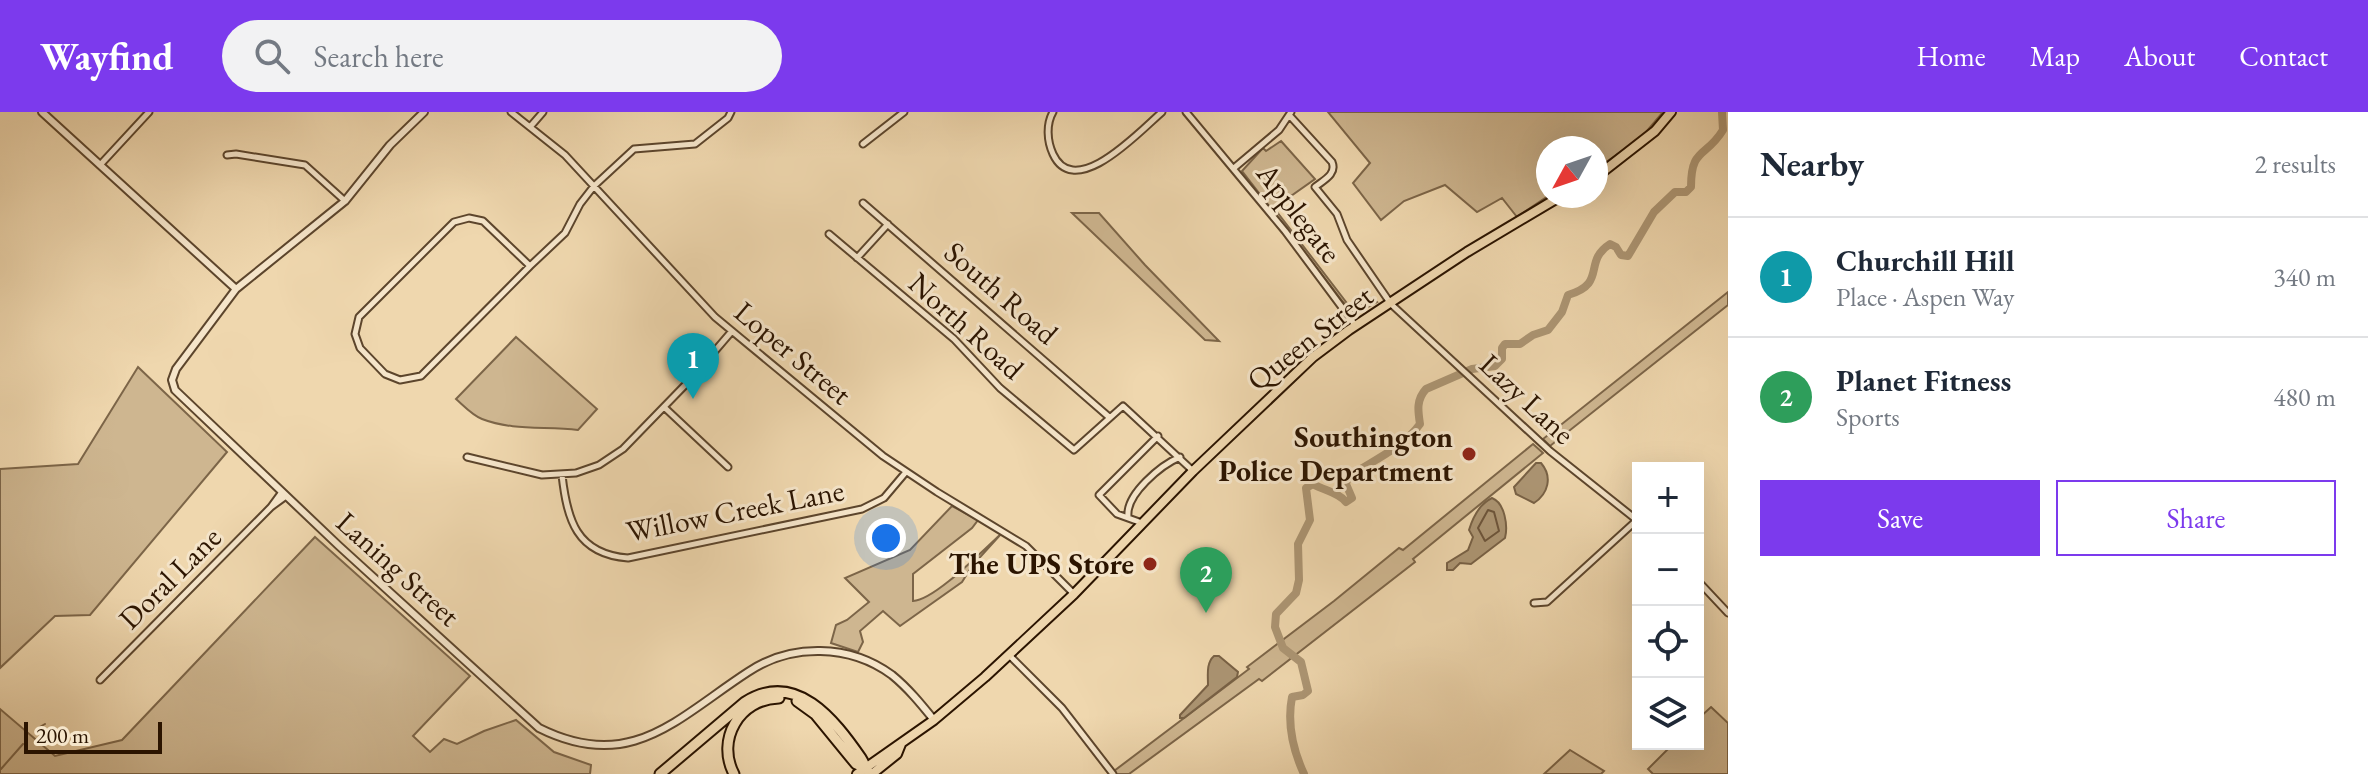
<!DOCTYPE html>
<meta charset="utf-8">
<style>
body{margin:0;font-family:"EB Garamond",serif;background:#f2f2f3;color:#1f2937}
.controls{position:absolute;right:24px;bottom:24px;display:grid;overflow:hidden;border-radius:0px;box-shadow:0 8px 32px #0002}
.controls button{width:72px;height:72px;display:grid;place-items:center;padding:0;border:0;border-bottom:2px solid #e0e1e3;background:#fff;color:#1f2937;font:40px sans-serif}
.compass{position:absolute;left:1536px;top:24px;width:72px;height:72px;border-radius:50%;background:#fff;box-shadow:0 8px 32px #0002;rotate:230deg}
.scale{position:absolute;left:24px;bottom:20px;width:138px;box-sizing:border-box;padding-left:8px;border:4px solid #2b1400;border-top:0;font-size:22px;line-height:28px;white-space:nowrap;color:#2b1400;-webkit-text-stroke:6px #f5e5ca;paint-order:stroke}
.you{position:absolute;left:886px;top:426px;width:28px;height:28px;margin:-20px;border:6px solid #fff;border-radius:50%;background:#1a73e8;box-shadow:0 0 0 12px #1a73e833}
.badge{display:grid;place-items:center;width:52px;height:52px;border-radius:50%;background:#7c3aed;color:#fff;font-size:26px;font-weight:700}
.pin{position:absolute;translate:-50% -66px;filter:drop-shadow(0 2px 4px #0008)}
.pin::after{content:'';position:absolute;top:42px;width:28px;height:24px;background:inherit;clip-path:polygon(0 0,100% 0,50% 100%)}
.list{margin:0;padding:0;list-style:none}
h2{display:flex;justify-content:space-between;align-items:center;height:104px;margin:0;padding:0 32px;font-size:34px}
h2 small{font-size:26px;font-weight:400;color:#747a83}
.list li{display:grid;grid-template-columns:52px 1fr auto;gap:24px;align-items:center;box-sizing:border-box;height:120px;padding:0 32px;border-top:2px solid #e0e1e3}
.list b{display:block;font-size:30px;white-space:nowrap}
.list p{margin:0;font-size:26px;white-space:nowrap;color:#747a83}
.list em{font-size:26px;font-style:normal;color:#747a83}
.actions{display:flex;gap:16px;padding:24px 32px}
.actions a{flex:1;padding:18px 0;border:2px solid #7c3aed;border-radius:0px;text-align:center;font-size:28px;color:#7c3aed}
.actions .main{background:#7c3aed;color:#fff}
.icon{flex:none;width:44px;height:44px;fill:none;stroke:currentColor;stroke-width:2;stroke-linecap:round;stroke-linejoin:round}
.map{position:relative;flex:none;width:1728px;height:662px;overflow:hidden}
header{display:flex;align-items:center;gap:48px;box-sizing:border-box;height:112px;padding:0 40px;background:#7c3aed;color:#fff}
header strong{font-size:38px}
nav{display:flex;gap:44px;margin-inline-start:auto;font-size:28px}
.search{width:560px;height:72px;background:#f2f2f3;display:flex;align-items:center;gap:20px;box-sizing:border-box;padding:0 28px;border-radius:44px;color:#747a83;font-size:30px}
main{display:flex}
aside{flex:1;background:#fff}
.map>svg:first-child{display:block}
</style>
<header>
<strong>Wayfind</strong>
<div class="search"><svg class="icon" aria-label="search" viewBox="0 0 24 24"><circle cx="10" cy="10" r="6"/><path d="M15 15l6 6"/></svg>Search here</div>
<nav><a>Home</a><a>Map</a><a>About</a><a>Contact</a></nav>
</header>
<main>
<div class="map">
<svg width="1728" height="662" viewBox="0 0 1728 662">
<rect width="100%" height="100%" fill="#efd7ae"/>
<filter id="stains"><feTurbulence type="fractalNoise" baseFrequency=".0025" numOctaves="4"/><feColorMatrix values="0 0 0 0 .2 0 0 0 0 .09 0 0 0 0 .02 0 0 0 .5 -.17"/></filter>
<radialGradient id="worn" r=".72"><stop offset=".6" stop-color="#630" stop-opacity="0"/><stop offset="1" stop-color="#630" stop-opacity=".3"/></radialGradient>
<path fill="#ceb690" stroke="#7c6548" stroke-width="2" d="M1328,0H1663L1641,26L1596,57V36H1548V84L1517,105L1502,86L1477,100L1445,73L1404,89L1381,108L1353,71L1370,51Z
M1281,29L1315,67L1274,96L1353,199L1372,186L1377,190L1355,202L1343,190L1242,59L1263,36L1266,39Z
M1072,101H1099L1145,153L1219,229L1205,228Z
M1728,180V193L1550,334L1543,327Z
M516,225L597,297L578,318C545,314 513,319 482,307C472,303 464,294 456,287Z
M138,255L227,340L90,503L55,504L0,556V357L78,352Z
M1533,332L1543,341L1413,447L1415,450L1262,569L1259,567L1129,662H1110L1249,557L1247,555L1334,489L1399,436L1403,438Z
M952,394L978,408L972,416L913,462V489C935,488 983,438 1001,422L972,454L962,470L900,514L883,499L860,519L863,530L858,540L831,531L836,513L847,508L869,490L845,466L910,438Z
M315,425L470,564L413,624L430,640L444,627L457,632L484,619L516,608L554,640L591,653L590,662H0V597L55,644L122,628Z
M1711,595L1728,611V662H1653L1648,657L1673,632H1698V607Z
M1570,638L1604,659L1601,662H1544Z"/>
<path fill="#ac9573" stroke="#786145" stroke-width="2" d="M1536,351H1541C1553,365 1548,382 1534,391L1516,382L1514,375Z
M1492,386C1505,391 1508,414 1505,426L1471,452L1460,451L1453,458H1447V451L1468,438L1473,425L1469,418C1473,405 1479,392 1492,386Z
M1214,544H1219L1238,560L1237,565L1184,606H1180V603L1208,573C1208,563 1206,551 1214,544Z"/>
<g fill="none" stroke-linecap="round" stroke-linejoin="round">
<path stroke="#6c543a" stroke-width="2" d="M1488,398L1494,400L1499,419L1485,429L1478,416Z"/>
<path stroke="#786145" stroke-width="2" d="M38,616L45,612
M1,657L23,632"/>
<path stroke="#ac9573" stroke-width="8" d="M1304,662C1293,638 1287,611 1292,585L1303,583L1308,579L1301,550L1283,536L1275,515L1276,502L1296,481L1299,468L1298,432L1310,408L1306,376L1313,372C1325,379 1338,380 1346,390L1352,386L1346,372L1348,365C1372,349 1403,336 1420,312C1418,299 1416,288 1426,277L1472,257L1495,254L1502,247V236L1505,232H1520L1533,223L1548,218L1562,200L1568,183C1608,171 1582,150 1610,132L1616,135L1621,143L1628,144L1654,100L1675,80H1686L1691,75C1691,35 1706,46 1723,18L1722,0"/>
<g stroke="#5c452c" stroke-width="9">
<path id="minor" d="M511,0L565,43L715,205L883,344L937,380L1026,434L1073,481
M1053,0C1046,12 1047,29 1053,42C1075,90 1141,18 1162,0
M1186,0L1285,119L1355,213
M1290,4L1332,50C1337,62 1324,68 1315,75L1337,102L1347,128L1391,192L1550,339L1638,409
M530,15L543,0
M863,32L904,0
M227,43L236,42L305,53L345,89
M100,53L149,0
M1234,56L1279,18L1291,0
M863,91L1109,305
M469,106L483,109L530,154L421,264L400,268L385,262L360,236L355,222L359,205L454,110Z
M829,122L954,227L1000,276L1074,338L1123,294L1193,359
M857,146L888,112
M530,154L565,121L580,92L594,74L634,37L695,32L728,6L731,0
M664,295L728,355
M467,345L542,363L576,361L599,353L623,337L690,268L732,219
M562,363C567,407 576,442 628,446L862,397L884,386L906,360
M271,395L282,380
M1128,404C1126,382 1161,353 1180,345
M1142,411L1117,402L1099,383L1158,324
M1698,469L1728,501
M1534,491L1547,490L1637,408
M1009,543L1062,596L1113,662
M100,568L271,395L286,384"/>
</g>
<g stroke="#5c452c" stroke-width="10">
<path id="tertiary" d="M42,0L236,177
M424,0L390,33L345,89L236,177L176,257L172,268L175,278L339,434L539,616C631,662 677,606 748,560C791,531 850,532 892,563C908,576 921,592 934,608"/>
</g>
<g stroke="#2b1400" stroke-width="12">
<path id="trunk" d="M1596,65L1655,19L1671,0
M857,662L934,608L985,565L1074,482L1193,359L1313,245L1349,218L1467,140L1561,84
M872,662L897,642L901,632"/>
</g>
<g stroke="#2b1400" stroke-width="13">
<path id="motorway" d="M797,589L815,602L856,652L865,656
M660,662L745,590C796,558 834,607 861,646C865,652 865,657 870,662
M734,662C716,628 739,587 779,586"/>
</g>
<use href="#minor" stroke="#f5e5ca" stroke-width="5"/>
<use href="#tertiary" stroke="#f5e5ca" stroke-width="6"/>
<use href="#trunk" stroke="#efd7ae" stroke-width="8"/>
<use href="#motorway" stroke="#efd7ae" stroke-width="9"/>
</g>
<g fill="#8f2418" stroke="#f5e5ca" stroke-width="3">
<circle cx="1469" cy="342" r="8"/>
<circle cx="1150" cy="452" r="8"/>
</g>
<g text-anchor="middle" stroke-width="6" stroke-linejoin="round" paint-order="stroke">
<g font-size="30" fill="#2b1400" stroke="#f5e5ca">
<text transform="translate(1299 101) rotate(52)" y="10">Applegate</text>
<text transform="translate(1001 181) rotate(41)" y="10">South Road</text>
<text transform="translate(966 214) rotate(42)" y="10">North Road</text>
<text transform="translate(1310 226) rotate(-38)" y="10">Queen Street</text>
<text transform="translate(793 241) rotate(40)" y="10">Loper Street</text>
<text transform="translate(1527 287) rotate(43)" y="10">Lazy Lane</text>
<text transform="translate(735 399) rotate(-11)" y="10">Willow Creek Lane</text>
<text transform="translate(398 457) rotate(42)" y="10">Laning Street</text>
<text transform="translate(170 466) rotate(-45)" y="10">Doral Lane</text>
</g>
<g font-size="30" font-weight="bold" fill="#2b1400" stroke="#f5e5ca" text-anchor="end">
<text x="1453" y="335">Southington<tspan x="1453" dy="34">Police Department</tspan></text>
<text x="1134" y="462">The UPS Store</text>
</g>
</g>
<rect width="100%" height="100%" filter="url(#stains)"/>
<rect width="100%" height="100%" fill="url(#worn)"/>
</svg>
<div class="controls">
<button>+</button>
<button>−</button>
<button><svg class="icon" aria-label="locate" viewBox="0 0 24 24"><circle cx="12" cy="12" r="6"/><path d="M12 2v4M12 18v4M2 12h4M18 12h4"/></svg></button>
<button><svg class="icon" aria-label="layers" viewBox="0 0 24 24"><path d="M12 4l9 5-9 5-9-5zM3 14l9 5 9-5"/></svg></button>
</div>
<svg class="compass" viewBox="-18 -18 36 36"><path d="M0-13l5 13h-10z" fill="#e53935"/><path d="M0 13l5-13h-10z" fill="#747a83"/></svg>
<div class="scale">200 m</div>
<div class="you"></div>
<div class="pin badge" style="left:693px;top:287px;background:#0f9aa8">1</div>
<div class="pin badge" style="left:1206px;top:501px;background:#2e9e5b">2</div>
</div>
<aside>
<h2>Nearby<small>2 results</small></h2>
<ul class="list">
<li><span class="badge" style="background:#0f9aa8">1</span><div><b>Churchill Hill</b><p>Place · Aspen Way</p></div><em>340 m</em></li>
<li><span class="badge" style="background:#2e9e5b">2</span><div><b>Planet Fitness</b><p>Sports</p></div><em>480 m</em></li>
</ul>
<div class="actions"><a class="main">Save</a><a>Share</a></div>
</aside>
</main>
